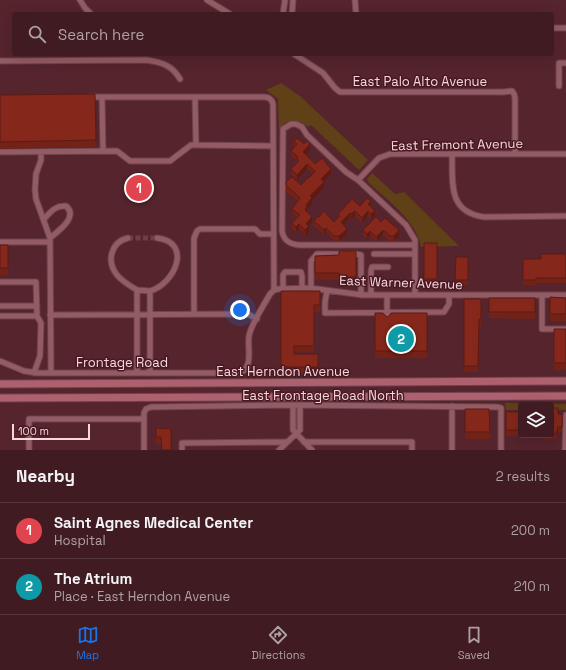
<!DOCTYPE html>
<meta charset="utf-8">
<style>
body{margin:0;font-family:"Space Grotesk",sans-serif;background:#4b282f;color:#f1f3f6}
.controls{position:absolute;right:12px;bottom:12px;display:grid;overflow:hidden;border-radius:4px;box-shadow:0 4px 16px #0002}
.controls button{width:36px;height:36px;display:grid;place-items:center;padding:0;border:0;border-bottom:1px solid #593940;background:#401b22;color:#f1f3f6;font:20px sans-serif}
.scale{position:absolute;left:12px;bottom:10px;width:78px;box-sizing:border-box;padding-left:4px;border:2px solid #f7d7da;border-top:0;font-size:11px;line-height:14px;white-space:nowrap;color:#f7d7da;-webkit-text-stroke:3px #491923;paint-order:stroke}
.you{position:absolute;left:240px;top:310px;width:14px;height:14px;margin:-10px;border:3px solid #fff;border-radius:50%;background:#1a73e8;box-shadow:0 0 0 6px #1a73e833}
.badge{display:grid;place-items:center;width:26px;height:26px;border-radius:50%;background:#1a73e8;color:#fff;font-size:13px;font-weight:700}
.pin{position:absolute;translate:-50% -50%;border:2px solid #fff;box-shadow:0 1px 4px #0006}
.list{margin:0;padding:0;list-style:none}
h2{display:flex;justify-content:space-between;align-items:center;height:52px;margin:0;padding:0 16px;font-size:17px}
h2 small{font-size:13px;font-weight:400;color:#aea1a5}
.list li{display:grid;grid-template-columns:26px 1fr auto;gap:12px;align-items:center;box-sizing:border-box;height:56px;padding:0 16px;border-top:1px solid #593940}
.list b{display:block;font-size:15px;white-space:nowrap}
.list p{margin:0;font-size:13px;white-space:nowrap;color:#aea1a5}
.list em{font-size:13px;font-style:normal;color:#aea1a5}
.icon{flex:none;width:22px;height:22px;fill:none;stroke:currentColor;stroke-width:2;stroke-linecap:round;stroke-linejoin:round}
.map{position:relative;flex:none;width:566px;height:450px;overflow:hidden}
.search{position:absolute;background:#401b22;box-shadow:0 4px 16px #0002;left:12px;right:12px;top:12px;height:44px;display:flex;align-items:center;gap:10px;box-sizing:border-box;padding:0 14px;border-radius:4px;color:#aea1a5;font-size:15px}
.sheet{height:164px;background:#401b22}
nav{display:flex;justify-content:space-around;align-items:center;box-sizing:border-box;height:56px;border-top:1px solid #593940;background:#401b22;font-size:11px;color:#aea1a5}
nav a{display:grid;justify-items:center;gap:2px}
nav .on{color:#1a73e8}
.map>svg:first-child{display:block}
</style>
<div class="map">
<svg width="566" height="450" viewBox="0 0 566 450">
<rect width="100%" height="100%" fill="#55242d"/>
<path fill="#604016" d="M281,83L300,96L368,160L359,170L311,125L308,127C298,118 287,118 279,129L278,99L266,90Z
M372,173L395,194L404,192L459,246L421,247C418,222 386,199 368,182L367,179Z
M505,403L566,404V410H551V405H521V410H506Z"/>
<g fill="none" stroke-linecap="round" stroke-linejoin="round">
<path stroke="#6d3f47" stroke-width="5" stroke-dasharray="5 2.5" stroke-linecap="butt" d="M128,238H157"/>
<g stroke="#6d434c" stroke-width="7">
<path id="minor" d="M80,0L85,8L91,14
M207,0L230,14
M355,0L356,14
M283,14L285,0
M292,14L293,0
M552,28H566
M294,54L323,73L335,88L340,92H503L512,91L514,94L515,98V154
M0,61L146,60C161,62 172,65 180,79
M559,86V63H566
M90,97H264C269,97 272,100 273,104L274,290
M102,97L103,151
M195,97L196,145L273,146
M0,152L117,151L130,161H170L191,145H196
M41,152V160L36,174L35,190L36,199L50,238L51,373
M452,154C453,182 447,212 484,217L566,216
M358,180L379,158L390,154H566
M44,219C50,213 55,205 66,206C79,217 58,231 50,238
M128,238C111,242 106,261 117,275C122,281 130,286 137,290V373
M0,242H50
M415,245H299C289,244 283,240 282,230L283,129L291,124H296L302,127L307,135L346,172L358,180L406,225L415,240V295
M374,254H415
M0,282H36L37,316L41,323L40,356L34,373
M283,288V275L285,272H301L302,276V288
M311,289V261L317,254H356L361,255V295
M137,290L150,291
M327,291L325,302V313L444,312L449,304V295
M371,295V271L372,267H388
M542,295V329H566
M0,306H37
M194,314V238L197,231L200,229H255L260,234H273
M50,315L248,314L257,319
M387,315V295
M0,316H37
M0,361L24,371L37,373H240C254,367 247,347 249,336C251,324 264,305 270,294L274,290L278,289L310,288L363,295H566
M150,373V291C175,284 193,242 157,238
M293,405V430L312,450
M452,406V450
M304,442H412V450
M29,450V419H143
M144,450V413L146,409L151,407L293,405L497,407L501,408V450
M182,450V443L286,442
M279,450L300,430V405
M565,450L566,415"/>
</g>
<g stroke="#6d434c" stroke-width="9">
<path id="major" d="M0,384L566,381
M0,398L566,396"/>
</g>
<use href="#minor" stroke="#935c64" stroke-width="5"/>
<use href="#major" stroke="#ad606d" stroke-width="7"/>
</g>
<path fill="#722217" d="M95,94L96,147L0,149V95Z
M294,141L310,150L306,155L315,164L331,174L324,182V188L312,200V204L307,209V212L312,222L308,226L309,232L305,236L299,229L296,232L292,229V223L297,218L292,214V209L298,202L286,191V182L301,185L313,174L307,169L297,180L291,175V169L297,163V161L291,156V151L294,147Z
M360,206H371L375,216L371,219L368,216L362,223L355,216L351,219L350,218L343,225L347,234L339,241H334L326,232L324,235L314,226V221L319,217L334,222L338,218V214Z
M381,222L399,236L394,241H390L383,235L377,241H375L370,236L367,239L363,235V230Z
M424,243H437V286H424Z
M0,245H8V275H0Z
M356,251V284H340L339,280H315V256L339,255Z
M566,254V283H536V285H523V259H541Z
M456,257H468V285H455Z
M281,291H320V312H314V352H294V354H318V374H281Z
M550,297L566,298V321H550Z
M489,298H535V319L489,318Z
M464,299H481V326H479L478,372H464Z
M375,313L387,317L427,313V358H375Z
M554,329H566V370H554Z
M551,408L558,414H562V432H558L557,437H556V439H546V436H506V412H521V435H551Z
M465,409H489L490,439H465Z
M156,428L171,450L161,444H156Z"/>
<path fill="#5d1b13" d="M310,144V150L303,158V152Z
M307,164V169L297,180V175Z
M331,169V174L321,184V179Z
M324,182V188L312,200V204L307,209V212L305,216V210L306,205L310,196Z
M371,201V206L368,209V204Z
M355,211V216L351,219V214Z
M368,211V216L362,223V218Z
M375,211V216L371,219V214Z
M350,213V218L341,227V222Z
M312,217V222L306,229V224Z
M299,224V229L296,232V227Z
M309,226V232L305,236V230Z
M326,228V232L324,235V230Z
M347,229V234L339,241V236Z
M383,230V235L377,241V236Z
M399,230V236L394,241V236Z
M370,231V236L367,239V234Z
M558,427V432L557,437V432Z"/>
<path fill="#85271b" stroke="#5d1b13" d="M95,94L96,140L0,142V95Z
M297,138L304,144L307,141L310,144L303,152L315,164L322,158L331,169L321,179L324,182L310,196L312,198L306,205L307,206L305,210L312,217L306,224L309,226L305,230L299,224L296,227L292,223L300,215L292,209L300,198L286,185V182L292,177L301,185L309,177H310L315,171L307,164L297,175L291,169L299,161L297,159L298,157L291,151L297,144L294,141Z
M367,198L371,201L368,204L375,211L371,214L368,211L362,218L355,211L351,214L350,213L341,222L347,229L339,236H334L326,228L324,230L314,221L318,216L319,217L324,211L334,222L340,216L338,214L352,199L360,206Z
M376,217L381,222L385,218L399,230L394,236H390L383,230L377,236H375L370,231L367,234L363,230Z
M424,243H437V279H424Z
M0,245H8V268H0Z
M339,251H356V277H340L339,273H315V256L339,255Z
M541,254H566V278H536V280H523V259H541Z
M456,257H468V280H455Z
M281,291H320V305H314V346H294V354H318V367H281Z
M550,297L566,298V314H550Z
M489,298H535V312H489Z
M464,299H481V319H479L478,366H464Z
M375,313H383L387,317L389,316L391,313H427V351H375Z
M554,329H566V363H554Z
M551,408H558V414H562V427H558L557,432H556V434L551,433Z
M465,409H489L490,432H465Z
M506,412H521V430H506Z
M156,428L171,429V450H162L161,437H156Z"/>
<g text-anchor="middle" stroke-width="3" stroke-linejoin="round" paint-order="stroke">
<g font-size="13" fill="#f7d7da" stroke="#491923">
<text x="420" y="86">East Palo Alto Avenue</text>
<text transform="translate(457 144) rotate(-1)" y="5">East Fremont Avenue</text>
<text transform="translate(401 282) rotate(2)" y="5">East Warner Avenue</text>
<text x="122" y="367">Frontage Road</text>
<text x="283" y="376">East Herndon Avenue</text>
<text x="323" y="400">East Frontage Road North</text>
</g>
</g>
</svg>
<div class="controls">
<button><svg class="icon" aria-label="layers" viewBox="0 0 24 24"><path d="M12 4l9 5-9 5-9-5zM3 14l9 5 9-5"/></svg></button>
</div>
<div class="scale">100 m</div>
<div class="you"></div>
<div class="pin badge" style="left:139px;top:188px;background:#e0444e">1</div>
<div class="pin badge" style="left:401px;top:339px;background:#0f9aa8">2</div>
<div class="search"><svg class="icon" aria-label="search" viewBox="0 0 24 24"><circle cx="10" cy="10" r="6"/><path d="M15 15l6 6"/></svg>Search here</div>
</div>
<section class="sheet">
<h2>Nearby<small>2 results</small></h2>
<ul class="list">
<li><span class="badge" style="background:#e0444e">1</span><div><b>Saint Agnes Medical Center</b><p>Hospital</p></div><em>200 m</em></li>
<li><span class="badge" style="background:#0f9aa8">2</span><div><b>The Atrium</b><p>Place · East Herndon Avenue</p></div><em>210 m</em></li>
</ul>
</section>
<nav>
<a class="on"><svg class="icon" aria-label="map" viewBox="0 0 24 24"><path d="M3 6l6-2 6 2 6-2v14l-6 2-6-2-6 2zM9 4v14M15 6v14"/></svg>Map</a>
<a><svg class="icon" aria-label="directions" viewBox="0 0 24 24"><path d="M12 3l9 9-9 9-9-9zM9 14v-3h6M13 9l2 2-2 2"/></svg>Directions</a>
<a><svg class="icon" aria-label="saved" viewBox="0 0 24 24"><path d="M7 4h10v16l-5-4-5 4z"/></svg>Saved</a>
</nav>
